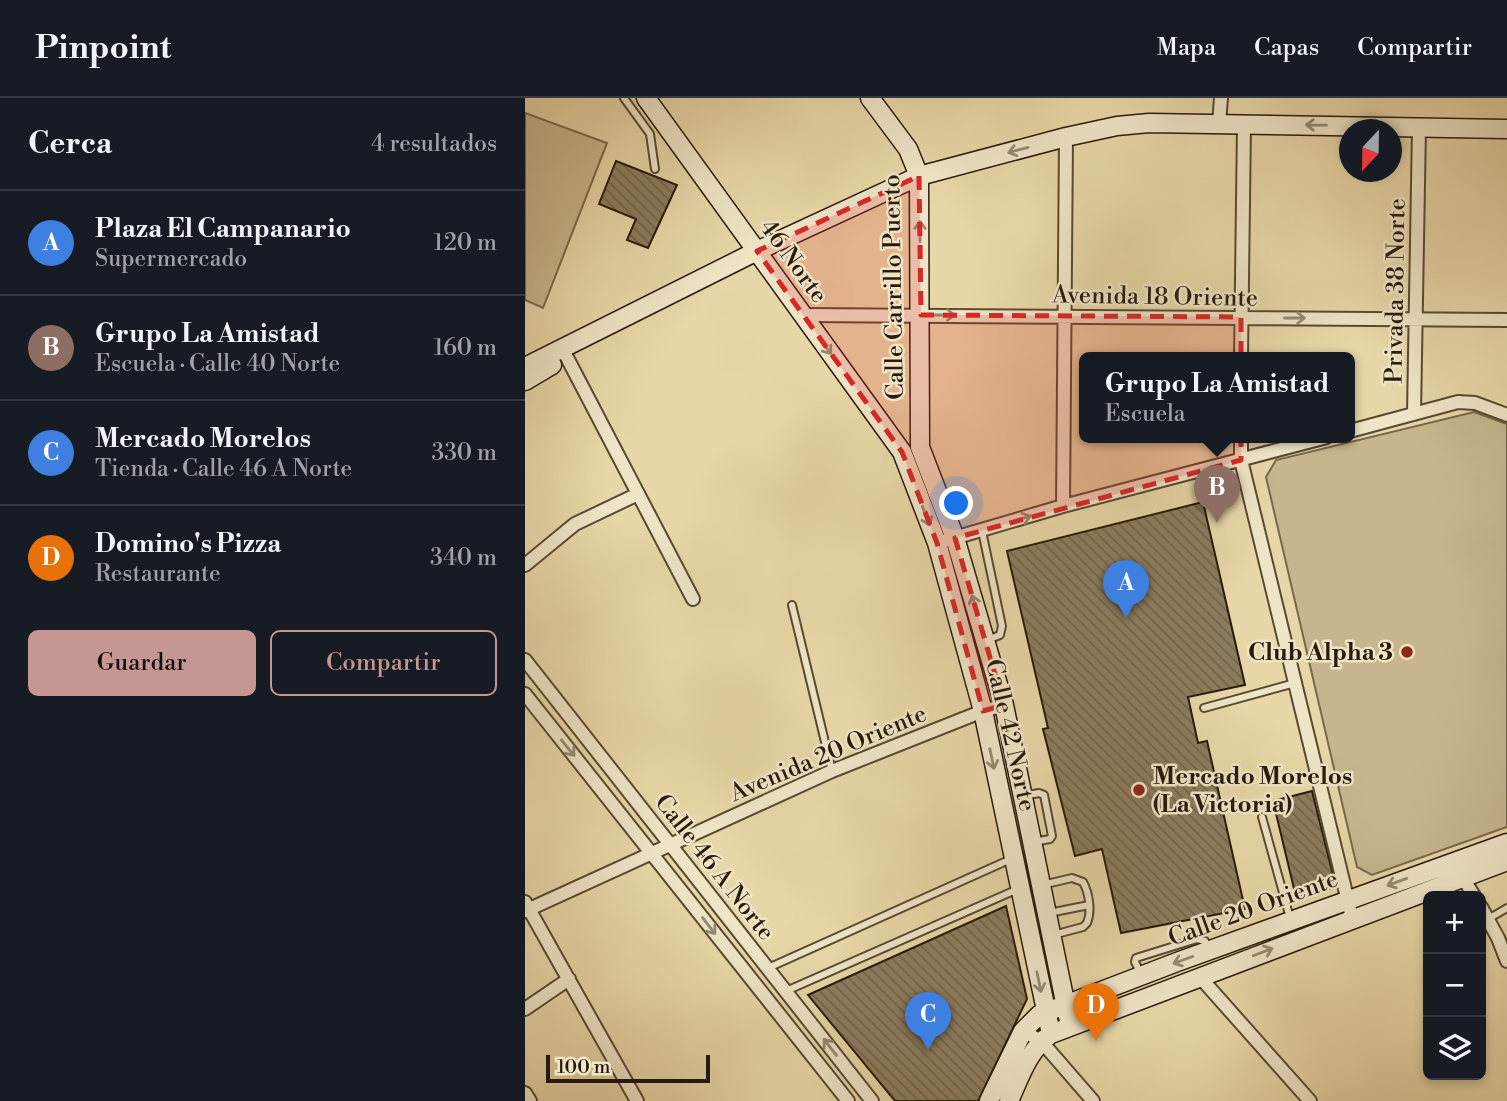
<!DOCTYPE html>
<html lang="es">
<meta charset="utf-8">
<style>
body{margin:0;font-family:"Libre Bodoni",serif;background:#242831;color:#f1f3f6}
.controls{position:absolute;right:21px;bottom:21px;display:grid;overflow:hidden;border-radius:10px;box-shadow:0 4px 10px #0003}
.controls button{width:63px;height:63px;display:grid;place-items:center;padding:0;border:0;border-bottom:2px solid #363941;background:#171b24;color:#f1f3f6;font:35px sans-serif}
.compass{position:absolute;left:814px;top:21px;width:63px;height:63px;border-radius:50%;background:#171b24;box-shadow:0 4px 10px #0003;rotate:202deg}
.scale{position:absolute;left:21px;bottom:18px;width:164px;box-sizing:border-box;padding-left:7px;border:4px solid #291a0c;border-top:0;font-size:19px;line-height:24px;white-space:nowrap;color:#291a0c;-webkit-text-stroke:5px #efe4c6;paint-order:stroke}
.you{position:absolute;left:432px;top:406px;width:24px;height:24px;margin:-18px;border:5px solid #fff;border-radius:50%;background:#1a73e8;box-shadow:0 0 0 10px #1a73e833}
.badge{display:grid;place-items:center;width:46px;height:46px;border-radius:50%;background:#c59692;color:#fff;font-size:23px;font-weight:700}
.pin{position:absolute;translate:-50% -58px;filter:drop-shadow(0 2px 4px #0008)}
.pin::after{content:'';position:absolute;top:37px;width:24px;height:21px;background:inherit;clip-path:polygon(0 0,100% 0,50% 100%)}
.popup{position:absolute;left:554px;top:254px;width:276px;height:91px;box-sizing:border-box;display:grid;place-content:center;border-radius:10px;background:#171b24;filter:drop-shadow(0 2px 5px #0005);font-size:23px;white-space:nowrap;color:#9ea1a6}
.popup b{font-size:26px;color:#f1f3f6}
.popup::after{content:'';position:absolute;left:50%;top:100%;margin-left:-14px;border:14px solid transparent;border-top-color:#171b24}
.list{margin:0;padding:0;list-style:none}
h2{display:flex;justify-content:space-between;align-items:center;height:91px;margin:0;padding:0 28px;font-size:30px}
h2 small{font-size:23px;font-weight:400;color:#9ea1a6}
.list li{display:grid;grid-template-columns:46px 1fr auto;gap:21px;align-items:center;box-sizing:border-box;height:105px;padding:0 28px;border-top:2px solid #363941}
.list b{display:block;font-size:26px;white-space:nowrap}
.list p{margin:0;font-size:23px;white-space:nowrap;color:#9ea1a6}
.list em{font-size:23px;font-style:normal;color:#9ea1a6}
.actions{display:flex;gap:14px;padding:21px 28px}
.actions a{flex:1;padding:16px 0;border:2px solid #c59692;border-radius:10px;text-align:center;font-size:24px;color:#c59692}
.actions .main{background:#c59692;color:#111}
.icon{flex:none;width:38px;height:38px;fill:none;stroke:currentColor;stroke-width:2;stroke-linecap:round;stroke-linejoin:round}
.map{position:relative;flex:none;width:982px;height:1003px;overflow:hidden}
header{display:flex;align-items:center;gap:42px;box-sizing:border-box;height:98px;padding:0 35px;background:#171b24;border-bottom:2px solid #363941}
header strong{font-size:33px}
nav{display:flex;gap:38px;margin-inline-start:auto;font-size:24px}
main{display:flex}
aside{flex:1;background:#171b24}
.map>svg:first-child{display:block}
</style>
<header>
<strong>Pinpoint</strong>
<nav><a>Mapa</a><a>Capas</a><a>Compartir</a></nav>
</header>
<main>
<aside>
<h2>Cerca<small>4 resultados</small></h2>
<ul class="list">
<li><span class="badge" style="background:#3f7fe0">A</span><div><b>Plaza El Campanario</b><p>Supermercado</p></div><em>120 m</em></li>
<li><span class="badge" style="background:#8d6e63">B</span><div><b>Grupo La Amistad</b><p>Escuela · Calle 40 Norte</p></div><em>160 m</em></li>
<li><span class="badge" style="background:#3f7fe0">C</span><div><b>Mercado Morelos</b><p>Tienda · Calle 46 A Norte</p></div><em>330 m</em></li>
<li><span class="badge" style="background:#e8710a">D</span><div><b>Domino's Pizza</b><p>Restaurante</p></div><em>340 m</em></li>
</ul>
<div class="actions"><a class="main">Guardar</a><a>Compartir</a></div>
</aside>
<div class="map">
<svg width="982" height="1003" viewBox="0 0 982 1003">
<defs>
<pattern id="building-back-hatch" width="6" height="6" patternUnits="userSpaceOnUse" patternTransform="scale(1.75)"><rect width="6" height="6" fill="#8c7c5d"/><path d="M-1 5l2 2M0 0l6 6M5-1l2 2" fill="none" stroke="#72654b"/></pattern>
</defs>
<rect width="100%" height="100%" fill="#e7d6a7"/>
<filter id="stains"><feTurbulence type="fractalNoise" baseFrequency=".00286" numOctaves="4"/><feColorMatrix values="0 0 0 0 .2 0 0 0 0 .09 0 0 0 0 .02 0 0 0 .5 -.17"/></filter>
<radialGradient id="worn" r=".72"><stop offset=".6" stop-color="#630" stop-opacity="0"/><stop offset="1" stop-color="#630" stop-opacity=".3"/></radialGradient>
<path fill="#c7b68d" stroke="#78684c" stroke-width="2" d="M0,15L82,45L18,210L0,202Z
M949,314L982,326V729L847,777L832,769L741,379L751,362Z"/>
<path fill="url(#building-back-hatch)" stroke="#291a0c" stroke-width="2" d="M91,63L152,87L123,150L102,142L111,121L74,106Z
M678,404L720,587L663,599L673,645L682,643L720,811L596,835L577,751L550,758L518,631L523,630L482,453Z
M787,693L811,789L771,799L748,703Z
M481,808L502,901L453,1003H370L283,897Z"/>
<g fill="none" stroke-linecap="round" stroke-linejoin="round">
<g stroke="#584933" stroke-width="10">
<path id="lane" d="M99,0L125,36L130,71
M457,433L477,528L475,537L462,542
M267,507L307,673
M679,610L770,585
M498,698L514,695L519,697L527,738L525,741L508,744
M737,719L765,820
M517,787L547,780L558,784C564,795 567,813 562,825L558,829L528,837
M524,815L564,807
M963,821L982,810
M243,870L486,761
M616,876L610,864L611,860L672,841L680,843L684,850
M261,893L493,791"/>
</g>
<g stroke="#584933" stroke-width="16">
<path id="street" d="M694,25L696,0
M278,217L982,222
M37,250L168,501
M716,259L719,26
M889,316L894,29
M825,333L933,304L950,305L982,317
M716,339V362L827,820
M538,408L541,39
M412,445L538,408L802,339
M0,467L50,426L113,396
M0,562L347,1003
M0,596L323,1003
M935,775L949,798
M0,804L112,1003
M956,809L973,840L982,863
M0,813L307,673L458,613L479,607
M674,878L785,1003
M0,911L44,881
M498,933L516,943L568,1003
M0,995L5,1003"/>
</g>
<g stroke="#291a0c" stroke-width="21">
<path id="secondary" d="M121,0L377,354L412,445L458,613L526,936
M345,0L383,51L394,78L395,349L430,440L479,607L545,928
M0,269L232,153L394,78L541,39L592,28L624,25L982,31
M0,283L27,267
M464,1003L498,933L514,917L652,864L982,745
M484,1003C495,979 503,952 526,936L982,763"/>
</g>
<use href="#lane" stroke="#efe4c6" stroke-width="6"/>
<use href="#street" stroke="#efe4c6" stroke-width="12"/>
<use href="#secondary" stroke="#efe4c6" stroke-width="18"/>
</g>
<defs><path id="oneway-shaft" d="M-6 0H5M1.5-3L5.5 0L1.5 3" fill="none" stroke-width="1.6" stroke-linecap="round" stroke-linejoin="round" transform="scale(1.75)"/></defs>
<g stroke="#968972">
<use href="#oneway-shaft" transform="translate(791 27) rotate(-179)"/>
<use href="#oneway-shaft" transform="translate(493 52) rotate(165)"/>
<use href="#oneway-shaft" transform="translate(395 133) rotate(-91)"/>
<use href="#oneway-shaft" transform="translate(420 217)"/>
<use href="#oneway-shaft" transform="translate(770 220)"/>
<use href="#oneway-shaft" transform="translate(300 248) rotate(54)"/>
<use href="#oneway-shaft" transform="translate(401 418) rotate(69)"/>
<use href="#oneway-shaft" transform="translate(496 421) rotate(-17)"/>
<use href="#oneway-shaft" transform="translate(450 507) rotate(-106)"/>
<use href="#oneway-shaft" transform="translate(43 650) rotate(51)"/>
<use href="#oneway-shaft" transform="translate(467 661) rotate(78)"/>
<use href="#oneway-shaft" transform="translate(872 784) rotate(160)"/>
<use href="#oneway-shaft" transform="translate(184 828) rotate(52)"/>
<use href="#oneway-shaft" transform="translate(738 854) rotate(-21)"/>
<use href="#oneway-shaft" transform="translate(658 862) rotate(160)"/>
<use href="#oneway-shaft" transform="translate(514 884) rotate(78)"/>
<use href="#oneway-shaft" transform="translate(305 949) rotate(-128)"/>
</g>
<path fill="#d62828" fill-opacity="0.2" stroke="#d62828" stroke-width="5" stroke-dasharray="14 9" stroke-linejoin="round" d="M394,78L396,217L716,219V362L430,440L479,607L458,613L412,445L377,354L232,153Z"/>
<g fill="#8f2418" stroke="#efe4c6" stroke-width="2.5">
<circle cx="882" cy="554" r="7"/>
<circle cx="614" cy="692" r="7"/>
</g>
<g text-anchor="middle" stroke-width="5" stroke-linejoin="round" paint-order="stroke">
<g font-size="24" fill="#291a0c" stroke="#efe4c6">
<text transform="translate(269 163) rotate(54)" y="8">46 Norte</text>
<text transform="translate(368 189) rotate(-91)" y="8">Calle Carrillo Puerto</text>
<text transform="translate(870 193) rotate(-89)" y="8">Privada 38 Norte</text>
<text transform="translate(630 198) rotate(1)" y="8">Avenida 18 Oriente</text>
<text transform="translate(486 637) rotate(77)" y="8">Calle 42 Norte</text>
<text transform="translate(303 655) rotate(-23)" y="8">Avenida 20 Oriente</text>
<text transform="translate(190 769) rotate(52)" y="8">Calle 46 A Norte</text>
<text transform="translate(728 810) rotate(-20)" y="8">Calle 20 Oriente</text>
</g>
<g font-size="24" font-weight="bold" fill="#291a0c" stroke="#efe4c6" text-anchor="end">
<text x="868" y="562">Club Alpha 3</text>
<text x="628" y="686" text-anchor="start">Mercado Morelos<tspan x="628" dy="28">(La Victoria)</tspan></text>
</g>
</g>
<rect width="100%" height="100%" filter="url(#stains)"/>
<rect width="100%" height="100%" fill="url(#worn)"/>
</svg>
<div class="controls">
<button>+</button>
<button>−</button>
<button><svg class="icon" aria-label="layers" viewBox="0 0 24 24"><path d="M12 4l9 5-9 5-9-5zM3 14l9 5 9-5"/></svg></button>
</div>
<svg class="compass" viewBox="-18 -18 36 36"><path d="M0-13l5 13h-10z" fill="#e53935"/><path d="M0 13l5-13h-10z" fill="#9ea1a6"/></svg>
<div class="scale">100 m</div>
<div class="you"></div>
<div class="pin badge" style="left:601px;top:520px;background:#3f7fe0">A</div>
<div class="pin badge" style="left:692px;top:425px;background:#8d6e63">B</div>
<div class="popup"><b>Grupo La Amistad</b>Escuela</div>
<div class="pin badge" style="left:403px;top:952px;background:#3f7fe0">C</div>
<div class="pin badge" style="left:571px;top:943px;background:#e8710a">D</div>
</div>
</main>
